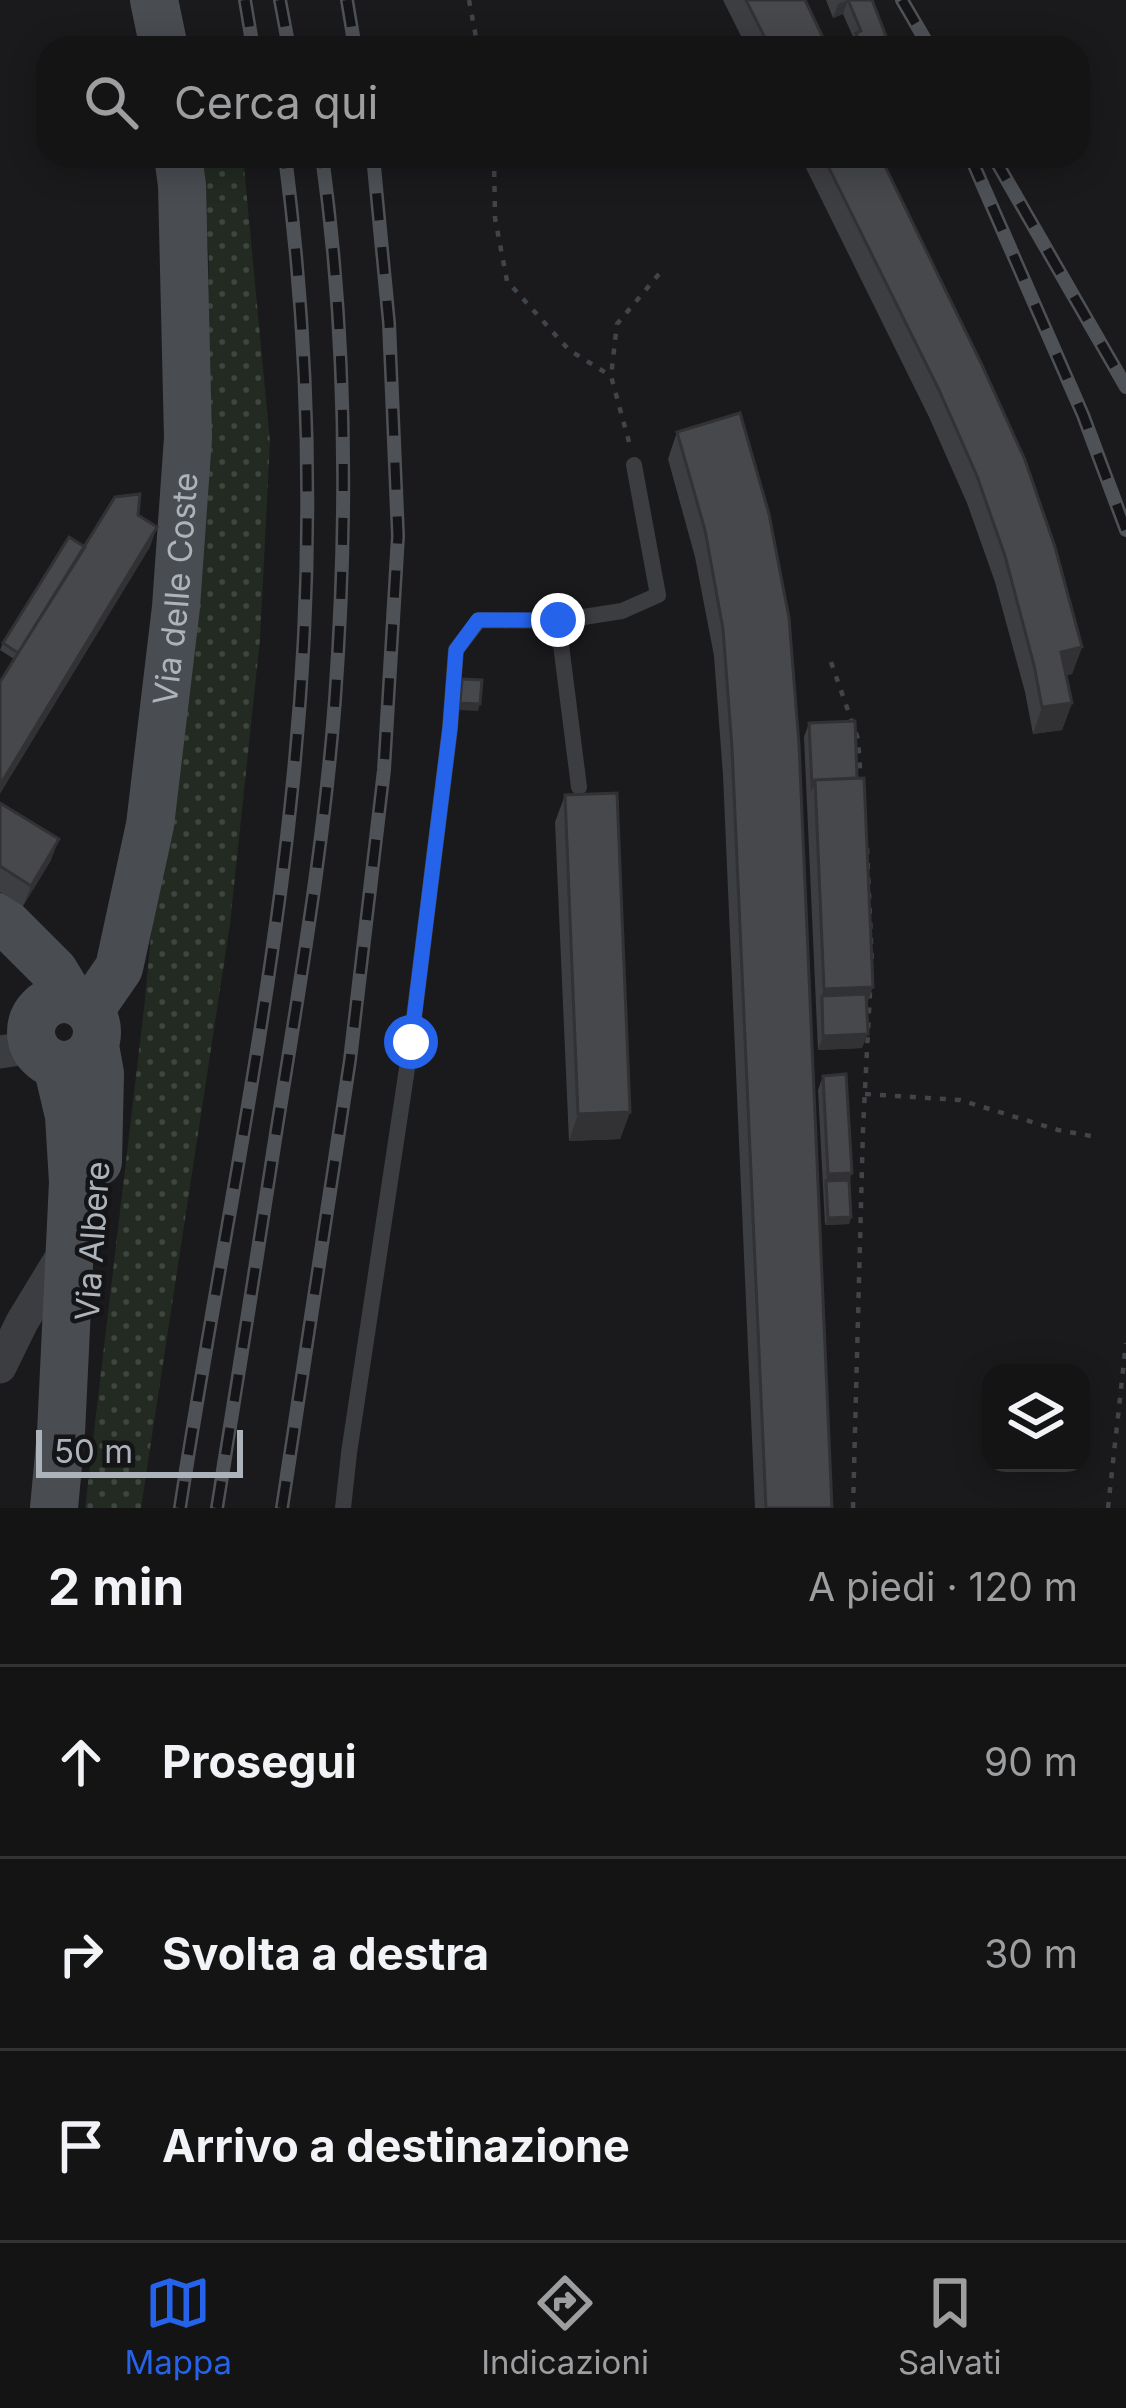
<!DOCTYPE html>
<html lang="it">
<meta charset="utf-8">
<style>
body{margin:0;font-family:Inter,sans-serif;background:#1d1d1e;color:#f1f3f6}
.controls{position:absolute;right:36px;bottom:36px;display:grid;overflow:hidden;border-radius:24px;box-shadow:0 6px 30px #0003}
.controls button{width:108px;height:108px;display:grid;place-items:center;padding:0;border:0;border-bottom:3px solid #333334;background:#141415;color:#f1f3f6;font:60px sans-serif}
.scale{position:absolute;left:36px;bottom:30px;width:207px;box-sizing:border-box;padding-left:12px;border:6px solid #adb3bb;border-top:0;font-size:33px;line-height:42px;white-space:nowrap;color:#adb3bb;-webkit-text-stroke:9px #151517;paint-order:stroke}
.stop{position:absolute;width:36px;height:36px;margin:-27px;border:9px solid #2563eb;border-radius:50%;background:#fff}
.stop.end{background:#2563eb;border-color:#fff;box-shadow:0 3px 12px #0008}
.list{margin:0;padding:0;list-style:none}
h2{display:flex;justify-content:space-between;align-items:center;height:156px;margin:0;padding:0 48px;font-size:51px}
h2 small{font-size:39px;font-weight:400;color:#9d9ea0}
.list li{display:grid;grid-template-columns:78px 1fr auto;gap:36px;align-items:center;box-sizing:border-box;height:192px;padding:0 48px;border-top:3px solid #333334}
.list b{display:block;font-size:45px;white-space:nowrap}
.list em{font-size:39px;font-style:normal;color:#9d9ea0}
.icon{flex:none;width:66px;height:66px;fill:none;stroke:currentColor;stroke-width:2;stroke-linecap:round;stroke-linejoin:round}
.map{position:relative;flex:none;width:1126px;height:1508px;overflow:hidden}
.search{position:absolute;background:#141415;box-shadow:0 6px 30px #0003;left:36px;right:36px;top:36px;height:132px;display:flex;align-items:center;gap:30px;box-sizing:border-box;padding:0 42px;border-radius:36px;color:#9d9ea0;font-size:45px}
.sheet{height:732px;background:#141415}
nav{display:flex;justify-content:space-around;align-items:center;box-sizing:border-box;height:168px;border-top:3px solid #333334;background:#141415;font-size:33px;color:#9d9ea0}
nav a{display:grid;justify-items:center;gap:6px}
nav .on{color:#2563eb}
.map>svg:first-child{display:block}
</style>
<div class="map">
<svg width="1126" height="1508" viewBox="0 0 1126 1508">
<defs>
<pattern id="grass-dots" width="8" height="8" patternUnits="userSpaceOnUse" patternTransform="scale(3)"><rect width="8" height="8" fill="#222a22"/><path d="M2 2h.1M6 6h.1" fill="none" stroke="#3f4640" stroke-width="1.8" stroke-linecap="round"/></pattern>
</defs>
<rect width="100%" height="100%" fill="#1a1a1c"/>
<path fill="url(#grass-dots)" d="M201,156H243L270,442L260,639L230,924L141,1508H85L144,1008L206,369L209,261Z"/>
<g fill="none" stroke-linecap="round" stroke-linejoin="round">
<path stroke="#414448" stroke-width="4.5" stroke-dasharray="6 9" stroke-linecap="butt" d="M469,0L478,48
M494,156L495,218L507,281L569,350L611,376
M629,442L611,376L617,324L659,274
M831,662L858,739L861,783
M867,848L872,963
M865,1094L960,1100L1058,1130L1091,1136
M853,1508L863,1129L870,992
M1108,1508L1126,1343"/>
<path stroke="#3b3d41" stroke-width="16" d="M558,621L579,787
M343,1508L349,1453L411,1042L450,728L456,650L479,620L558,621L622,611L658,595L634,465"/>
<path stroke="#3b3d41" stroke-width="33" d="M0,1052L34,1047
M0,1367L22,1322L67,1248"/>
<g stroke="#494c51" stroke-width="48">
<path d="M154,0L164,48"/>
<path d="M0,917L54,971L71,999"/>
<circle cx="64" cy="1032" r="33"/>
<path id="s1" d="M90,1010L119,968L150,825L176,607L188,438L182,185L178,156"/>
<path d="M95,1046L100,1073L98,1162"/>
<path d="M54,1508L61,1433L73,1182L69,1116L57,1065"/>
</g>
<g stroke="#4e5156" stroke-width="14">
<path id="rail" d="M245,0L253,48
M280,0L289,48
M347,0L355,48
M902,0L930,48
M970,156L1083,415L1126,530
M993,156L1126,387
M180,1508C217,1266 269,1025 293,781C314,574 312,363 285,156
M217,1508C237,1385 256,1263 275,1140C298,994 324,847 335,700C348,519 347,335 322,156
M282,1508L350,1060L384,770L398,536L389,323L373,156"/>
</g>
<use href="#rail" stroke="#151517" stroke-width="9" stroke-dasharray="27" stroke-linecap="butt"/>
</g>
<path fill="#3d3e41" d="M723,0H805L828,48H747Z
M826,0H872L886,36L882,48H851L854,39L843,14L833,18Z
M800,156H880L1082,647L1072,674L1066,675L1072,703L1062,730L1033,734L1025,692L995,582L967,503L929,417Z
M740,413L832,1508H755L723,775L714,656L695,557L668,459L677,432Z
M138,515L150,547L14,659L0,650L3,643L85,547Z
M809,723L866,1006L862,1048L818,1050L804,737Z
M565,795L630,1112L620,1139L569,1141L555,822Z
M0,803L51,860L23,906L0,892Z
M823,1076L849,1180L851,1217L849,1224L825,1225L818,1090Z"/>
<path fill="#323235" d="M848,0L843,14L833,18L838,4Z
M886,36L882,48H860L861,46Z
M157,527L150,547L0,794V785Z
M1082,647L1072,674L1051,679L1061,652Z
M460,703L480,704L478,711L458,710Z
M1072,703L1062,730L1033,734L1042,707Z
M59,839L51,860L23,906L31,886Z
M873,987L866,1007L822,996L817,1010L824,989Z
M868,1034L862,1048L818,1050L823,1036Z
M630,1112L620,1139L569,1141L578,1114Z
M852,1173L847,1187L826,1181L823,1189L828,1174Z
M851,1217L849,1224L825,1225L828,1218Z
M1081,1450H1087L1082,1464L1059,1465L1060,1463H1081Z"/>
<path fill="#47484c" stroke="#323235" stroke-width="3" d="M746,0H805L828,48H770Z
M848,0H872L886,36L861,46L856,33L861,31Z
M823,156H880L981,363L1025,460L1055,547L1082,647L1061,652L1072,703L1042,707L1034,665L1005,556L977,476L939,390Z
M740,413L769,514L789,618L799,745L832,1508H766L732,748L723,629L705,530L677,432Z
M140,494L138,515L157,527L0,785V682L115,497Z
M69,537L85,547L18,653L3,643Z
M462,679L482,680L480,704L460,703Z
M855,721L857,778L815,780L812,786L809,723Z
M864,778L873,987L824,989L815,780Z
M617,793L630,1112L578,1114L565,795Z
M0,803L59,839L31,886L0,866Z
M866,994L868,1034L823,1036L822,996Z
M846,1074L852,1173L828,1174L823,1076Z
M849,1180L851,1217L828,1218L826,1181Z
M1081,1401H1085L1087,1450H1081Z"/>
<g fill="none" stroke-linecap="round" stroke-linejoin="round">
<path stroke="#2563eb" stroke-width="15" d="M411,1042L450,728L456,650L478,620H558"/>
</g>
<g text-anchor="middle" stroke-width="9" stroke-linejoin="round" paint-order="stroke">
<g font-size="33" fill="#adb3bb" stroke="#151517">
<text dy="12" stroke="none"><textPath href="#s1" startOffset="435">Via delle Coste</textPath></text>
<text transform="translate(92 1241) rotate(-86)" y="12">Via Albere</text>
</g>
</g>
</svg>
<div class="controls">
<button><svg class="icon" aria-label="layers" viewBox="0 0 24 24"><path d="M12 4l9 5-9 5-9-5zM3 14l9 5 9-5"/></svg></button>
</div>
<div class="scale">50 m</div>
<div class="stop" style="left:411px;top:1042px"></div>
<div class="stop end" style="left:558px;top:620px"></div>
<div class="search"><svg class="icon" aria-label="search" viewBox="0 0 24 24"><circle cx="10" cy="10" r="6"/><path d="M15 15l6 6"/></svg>Cerca qui</div>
</div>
<section class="sheet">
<h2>2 min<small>A piedi · 120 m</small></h2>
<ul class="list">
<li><svg class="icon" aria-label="ahead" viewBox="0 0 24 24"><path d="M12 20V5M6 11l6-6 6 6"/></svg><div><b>Prosegui</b></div><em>90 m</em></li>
<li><svg class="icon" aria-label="right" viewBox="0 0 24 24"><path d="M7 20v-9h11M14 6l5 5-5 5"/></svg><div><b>Svolta a destra</b></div><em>30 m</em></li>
<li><svg class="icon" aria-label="arrive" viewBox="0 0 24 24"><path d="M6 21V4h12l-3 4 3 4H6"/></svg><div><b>Arrivo a destinazione</b></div></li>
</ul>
</section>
<nav>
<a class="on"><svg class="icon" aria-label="map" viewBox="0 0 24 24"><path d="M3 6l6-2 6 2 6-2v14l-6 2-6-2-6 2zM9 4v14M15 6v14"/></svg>Mappa</a>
<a><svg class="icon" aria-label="directions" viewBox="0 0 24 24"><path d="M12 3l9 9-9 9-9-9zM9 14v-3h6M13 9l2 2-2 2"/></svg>Indicazioni</a>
<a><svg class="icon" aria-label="saved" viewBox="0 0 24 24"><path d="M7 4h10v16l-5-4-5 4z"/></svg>Salvati</a>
</nav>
